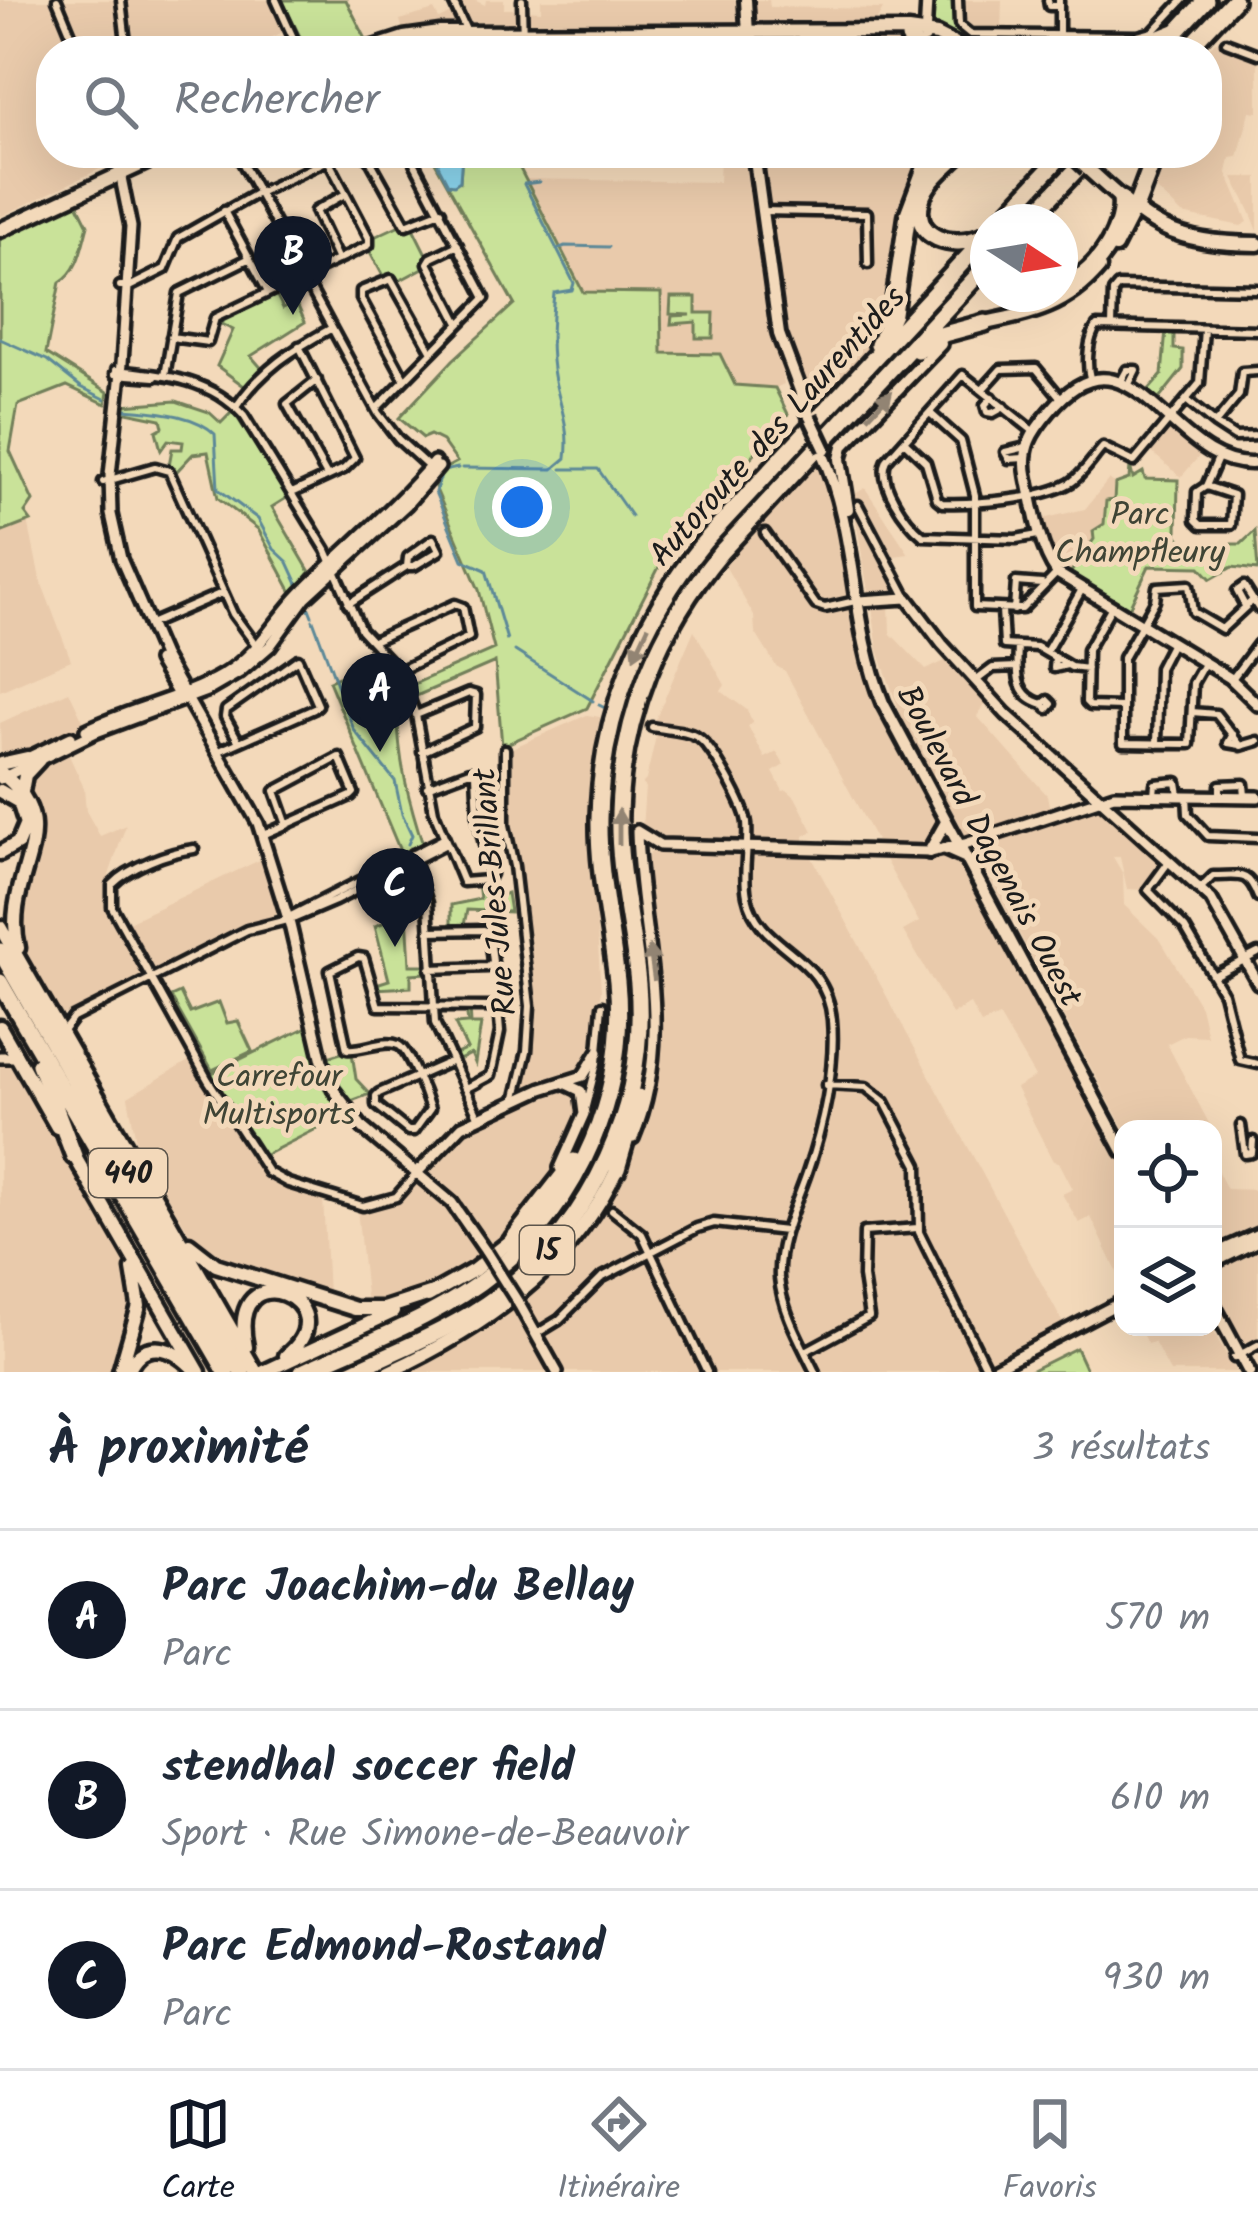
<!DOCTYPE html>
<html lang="fr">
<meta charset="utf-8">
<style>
body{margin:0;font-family:Kalam,sans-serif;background:#f6f6f7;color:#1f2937}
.controls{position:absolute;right:36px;bottom:36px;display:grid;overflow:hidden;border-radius:24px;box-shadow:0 12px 48px #0002}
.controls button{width:108px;height:108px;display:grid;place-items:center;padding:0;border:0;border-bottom:3px solid #e0e1e3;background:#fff;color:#1f2937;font:60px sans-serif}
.compass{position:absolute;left:970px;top:204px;width:108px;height:108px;border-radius:50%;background:#fff;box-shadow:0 12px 48px #0002;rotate:102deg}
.you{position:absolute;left:522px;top:507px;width:42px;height:42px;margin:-30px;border:9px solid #fff;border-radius:50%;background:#1a73e8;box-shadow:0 0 0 18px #1a73e833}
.badge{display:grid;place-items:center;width:78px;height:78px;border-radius:50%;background:#111827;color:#fff;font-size:39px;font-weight:700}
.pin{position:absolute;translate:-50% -99px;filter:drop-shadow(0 3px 6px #0008)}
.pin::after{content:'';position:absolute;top:63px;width:42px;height:36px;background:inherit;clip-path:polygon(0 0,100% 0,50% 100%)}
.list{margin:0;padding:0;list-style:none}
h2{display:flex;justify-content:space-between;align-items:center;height:156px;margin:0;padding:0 48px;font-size:51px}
h2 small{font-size:39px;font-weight:400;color:#747a83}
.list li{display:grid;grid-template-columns:78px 1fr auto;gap:36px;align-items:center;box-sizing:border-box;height:180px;padding:0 48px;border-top:3px solid #e0e1e3}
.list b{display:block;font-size:45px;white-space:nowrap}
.list p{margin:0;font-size:39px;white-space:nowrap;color:#747a83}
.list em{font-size:39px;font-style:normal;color:#747a83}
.icon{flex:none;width:66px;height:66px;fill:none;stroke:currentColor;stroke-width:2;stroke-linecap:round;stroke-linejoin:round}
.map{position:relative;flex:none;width:1258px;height:1372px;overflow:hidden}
.search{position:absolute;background:#fff;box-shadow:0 12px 48px #0002;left:36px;right:36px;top:36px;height:132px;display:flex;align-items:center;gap:30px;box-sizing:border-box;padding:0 42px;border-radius:48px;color:#747a83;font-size:45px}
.sheet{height:696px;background:#fff}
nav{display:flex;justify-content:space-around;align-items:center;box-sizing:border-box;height:168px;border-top:3px solid #e0e1e3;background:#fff;font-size:33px;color:#747a83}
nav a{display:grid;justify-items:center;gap:6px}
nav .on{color:#111827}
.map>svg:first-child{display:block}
</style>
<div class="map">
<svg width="1258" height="1372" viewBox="0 0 1258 1372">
<rect width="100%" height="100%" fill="#f3d9ba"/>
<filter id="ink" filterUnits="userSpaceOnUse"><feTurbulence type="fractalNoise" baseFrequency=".00833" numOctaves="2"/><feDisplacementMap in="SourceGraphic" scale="24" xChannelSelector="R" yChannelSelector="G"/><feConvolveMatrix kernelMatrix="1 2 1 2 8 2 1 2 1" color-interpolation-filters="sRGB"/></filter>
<g filter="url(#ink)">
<path fill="#e9caab" d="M0,0H117L120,18L129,14L126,0H271L285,31L244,51H134L130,26L120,30L124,51H51V153H106L110,164L0,217Z
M455,0H474L485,5L486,0H504V9H519V29L469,28Z
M541,0H741L742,24L740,28L526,29V10L541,11Z
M750,0H769L770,7L883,9L873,27L753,28Z
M961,0H1002L1001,31L967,29L962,19Z
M434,10L439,19L454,11L459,28L404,34L400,20Z
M1215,41L1258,58V112L1250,111L1238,157L1230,158L1227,173L1248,222L1241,226L1182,214L1156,189L1168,153H1207V51Z
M904,42L920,51H752L757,44Z
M449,45L544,47L550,51H402Z
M730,45L739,51H558L561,47Z
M720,153H751L784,384L775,388L735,386L662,353L660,293L583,292L525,179L719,182Z
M757,153H928L881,335L814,416L785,342L767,216H865L866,257L861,265L869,272L875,265L871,256L872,213L767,208Z
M1233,177H1258V231L1250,211Z
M1170,428L1202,453L1181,477L1150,451Z
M816,459L831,493L845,546L853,594L849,598L850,606L855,609L872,690L938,819L932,842L925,846L878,844L785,671L776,666L755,632L754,616L724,564Z
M1109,479L1115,484V501H1106L1104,524L1070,572L1062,571L1048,545L1042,519L1085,509Z
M865,488L909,554L886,557L865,515L860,518L897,588L895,595L868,591L852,496Z
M28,521L40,579L71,660L0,691V533Z
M877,603H889L890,633L926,670L951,658L988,701L977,716L1047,795L1052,820L1099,806L1164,862L1147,881L1145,890L1127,889L1120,857H1113L1123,874L1124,905L1161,941L1200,1006L1207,1036L1185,1035L1167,1044L1212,1129H1124L975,851L978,844L966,836L900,713L878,650L872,607Z
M694,630L725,685L721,691L747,710L753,723L748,726L765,758L777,752L784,765L773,772L783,791L787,790L795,797L813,831L804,836V845L753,843L747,812L709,743L693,731L654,723Z
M69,691L85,725L1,761L0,723Z
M587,715L600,717L590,819L601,991L574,1129L556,1171L531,1208L483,1258L416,1293L367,1305L357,1209L387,1206L415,1183L421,1184L429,1175L427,1171L432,1163L457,1135L516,1104L526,1080L532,1043L533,986L522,912L520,863L511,822L510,749Z
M657,732L691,738L706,750L741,815L740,842L658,841L642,829L645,787L642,784L646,780Z
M67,751L84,788L86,811L100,836L126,825L109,875L107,903L112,921L142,973V978L61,1016L56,1014L20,947L17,891L39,828L30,773Z
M657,851L739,853L741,858L751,857L755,852L810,854L1064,1325L992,1362L987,1358L972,1372H409L510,1309L550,1273L613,1205V1193L638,1140L659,1056L661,981L643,865L650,853Z
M883,856L952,858L962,864L973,882L1123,1164V1284L1091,1217L1079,1223L1062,1194L1073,1189L1059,1162L1053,1161L1016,1088L1035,1077L999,1016L981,1024L970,1004L952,1014L903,931L919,922Z
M264,858L281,912L150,974L122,925Z
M0,1059L13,1060L133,1272L137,1289L118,1372H0Z
M192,1059L258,1168L281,1184L323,1198L328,1294L235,1265L193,1239L137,1146L128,1097Z
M1213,1163L1227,1189L1258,1190V1229L1213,1249Z
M1258,1247V1340L1243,1347L1213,1296V1268Z
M1139,1327H1211L1236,1372H1170L1154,1342L1147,1344Z"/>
<path fill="#c9e299" stroke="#727f5a" stroke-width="3" d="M282,0H346L367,41L347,51H307Z
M932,0H955L957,25L967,35L963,40L932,26Z
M430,153H439L438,165L460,181L462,153H512L583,292L661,293L662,353L720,354L735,385L775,388L788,414L660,565L587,708L502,746L495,662L414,697L409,686L494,649L479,590L435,487L442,470L457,462L442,441L430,435L423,438L399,418L453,360L514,304Z
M76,201L88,225C82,246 79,271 60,282L46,353L108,392L106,404L67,386L18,405L10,451L33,501L25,513L31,521L0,533V237Z
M402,224L413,228L428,258L425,267L397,282L384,278L368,248L372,238Z
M276,294L283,308L296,302L305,322L251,356L264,371L248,389L217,366L233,330L217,322Z
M671,297H696V313H714L713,338H696V322L671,324L672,316L691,315L670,314Z
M1166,330L1174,331V349L1183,350V369L1156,403L1145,394L1162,375Z
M176,401L209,412L221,423L233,411L288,497L272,507L310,572L294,596L258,529L218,498L208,452L193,454L176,472L169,465L172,449H182L183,442L168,440L161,450L156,431L163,427L161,419L122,411L123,405Z
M1130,466L1133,478L1143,472L1145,479L1178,480L1177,535L1186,544H1241L1255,531L1258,570L1232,567L1211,579L1200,567L1149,566L1127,612L1062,572H1071L1094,539L1093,531L1104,524L1106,501L1114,500L1115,484L1129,479Z
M388,656L399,671L415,711L398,716C398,761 410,805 424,848L403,858L329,681Z
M482,881L485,901L507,893L510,912L467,910L463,930H451V905L480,899L478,882Z
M407,913L410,965H427V973L411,974V987L374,989L373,985L389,980L375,926Z
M180,993L190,1013L219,1002L227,1023L238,1021L252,1051L212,1070L171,997Z
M470,1007L471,1024H481L475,1063L471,1054L455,1062L452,1056L467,1049L455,1024L468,1023L466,1008Z
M311,1025L330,1090L346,1114L259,1158L208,1075Z
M347,1051L352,1053L356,1079L370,1094L346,1103L325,1058Z
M1076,1348L1087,1372H1028Z"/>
<path fill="#89d2ea" stroke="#5d8998" stroke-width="3" d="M439,153H462L460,181L454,185L448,184L438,165Z"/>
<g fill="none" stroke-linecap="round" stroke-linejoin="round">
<path stroke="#5d8998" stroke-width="3" d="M558,249L565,246L609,247
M0,339L47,360L81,387L105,399
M126,409C154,412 193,413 215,434L218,489L258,519L274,549L288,562L299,586
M458,468L443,471L435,492L463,560L486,570L507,640
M462,468L553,469L566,458C570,429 561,409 555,381C549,352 551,322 554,293L572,290L574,283L524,184L539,182
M562,469H598L631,516
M308,606L312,616
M313,620L354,730L395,781L402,814L412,835L408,844
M515,651L593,701
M599,705L603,707"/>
<g stroke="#1c1c1c" stroke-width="15">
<path id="minor" d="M57,0L78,51
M121,0L127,51
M276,0L299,51
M452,0L471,41
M522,0L523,43
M958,0L959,25L970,34L1138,36L1153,32L1183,0
M1048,0L1049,6H1059
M1059,35V0
M1226,42L1258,54
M554,51L555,43
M237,153L378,413L398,439L432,470
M366,153L406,225L441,211
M224,211L268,292
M762,211L867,213L868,264
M458,245L431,258L428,263L459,323
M338,260L315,211L345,194
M120,286H131L165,269L178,238L254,195L343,153
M1112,326L1113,292L1118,286L1258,289
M171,337L208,342L215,318L369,245V238L328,160
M116,370C164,375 210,378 244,416L326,550L361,630L399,671L416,715L434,812L463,882L488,880L491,874L478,819L476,773L470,771L427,787
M1258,371L1242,372L1239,395L1215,424L1235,437L1258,436
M115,374L155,377
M165,376L179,293L250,258
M404,378L361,299V291L391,279L431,350
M1090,378C1086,363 1088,338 1097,326L1258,330
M317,380L287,404L327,476
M1121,381L1127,370H1136L1128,386
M983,389L1001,369L1036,368L1061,398
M992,397L985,405L987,412L993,413L1004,407
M1186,400L1215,424
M236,407C261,370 293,349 332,328
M376,409L485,298L409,153
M930,413L961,441L975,495V607L1022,609L1057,573
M1033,431L963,375L887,460C876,482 906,522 923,536L1016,539L1038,535
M904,441L926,462L937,499L942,503C975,504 1040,500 1070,483C1083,475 1093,458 1103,447L1134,462L1200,383L1204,329
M1024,458L1009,459L1005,452L1026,447
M103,482L155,467L169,471L233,614L256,645
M1206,486L1233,495L1231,525H1201L1196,520L1197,492L1206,486L1218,458
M292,493L344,469L355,458L299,346
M858,505L907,598
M765,533L816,605L825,608L855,601
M348,604L407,566H414L439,551L433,539L408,557L407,566
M1244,604L1237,591L1244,586L1258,608
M1111,608L1087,650L1086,702L1090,706L1122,707
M1002,610L1004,645L1037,647L1071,667L1087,669
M1014,610L1016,582L1042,584
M148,625L222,593
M375,640L455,604L463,607L469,637L399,671
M1018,646C1017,672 1014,696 1043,704
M1046,652L1081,591
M1055,658L1054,668L1067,665
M1205,662L1193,683L1190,744L1123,743V658L1155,601L1157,587L1189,585L1193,612L1222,629L1253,600
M1232,679L1258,644
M977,680L993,668L1017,667
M1048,700L1052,704L1048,709L1043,704Z
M1192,712L1216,714L1241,746L1258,741
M416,715L469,693L476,695L475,727L422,752
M652,727C667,730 685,730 697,737C712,745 745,806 747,823C749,847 742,872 747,896C759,952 826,951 832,1020C836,1068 823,1128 807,1173C795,1208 777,1241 779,1278C782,1311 801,1343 815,1372
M1233,734L1228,743L1240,745
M1157,744L1159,668L1172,643
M505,749V825L514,866L530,1006L527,1051L515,1101
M217,752L314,709L318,705L298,659L226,710L225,717L239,742
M1154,794L1155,784L1177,782L1179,795
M1187,795L1188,814L1208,836L1258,838
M1220,796V785L1244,784L1245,796
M263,835L351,796L354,793L339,757L275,791L287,825
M194,849C169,852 129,867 112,885V907L208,1080L268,1172L288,1183L363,1206L396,1197L418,1172
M412,854L428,903L435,1023L479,1118
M1168,863L1148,890L1185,928L1223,993L1240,1060L1258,1064
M1201,888L1213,876C1240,876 1248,870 1258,897
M291,916L443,839
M429,931L484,930L490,936L493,962L488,967L430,969
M1213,976L1258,953
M64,1030L73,1018L247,930L295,918L335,901L446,844
M452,1061L379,1093L376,1096V1105L408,1131H414L430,1109C426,1097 408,1048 398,1045C384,1039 362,1051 347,1049L330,971L358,957L364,958L378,1006L498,1007L500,1032L491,1075L465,1089
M826,1085L866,1087L885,1102L918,1165L919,1232L988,1371
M585,1110L597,1063L602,1006
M1241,1125L1245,1154L1252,1153L1253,1141
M612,1210L642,1234L707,1372
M536,1334L559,1320L601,1278L697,1228L714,1223L785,1231
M806,1351L869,1317L863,1277L864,1232L918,1228
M1234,1358L1258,1345"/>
</g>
<g stroke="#1c1c1c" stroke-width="18">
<path id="tertiary" d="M925,39L927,0
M116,153L131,227L122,363L110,475L111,514L121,559L163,656L258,823L290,925L322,1061L333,1089L363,1128L452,1203L486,1252
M1258,463C1171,473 1132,312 1050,411C1032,432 1021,448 1027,477C1033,507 1039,548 1057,573L1230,678L1258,705
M859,601L907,598L942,644L1006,714L1211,899L1258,983
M158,661L180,698
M86,730C130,708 182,699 224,674C259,653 274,621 301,593C345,548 394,510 434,462
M21,761L71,737
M0,779L96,732L209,690L240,672L270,646L305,598L406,505L439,467
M637,831L660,845L929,852L965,844L1114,795L1258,797
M0,1057H17
M633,1138C677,1032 639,934 637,831
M560,1168L584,1114L581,1091L564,1083
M418,1172L462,1126L542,1089L583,1076L598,1052
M1213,1254L1258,1234
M1213,1263L1258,1241
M519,1304L557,1372
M987,1372L1123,1301"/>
</g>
<g stroke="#1c1c1c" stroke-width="20">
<path id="secondary" d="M746,0L749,51
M754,153L779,334L810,417
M822,453C858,533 850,623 883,703L1123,1151
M848,509L840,459L843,446L941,344
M946,849L964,857
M929,852L946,822
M1213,1305L1249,1372"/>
</g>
<g stroke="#1c1c1c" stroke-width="21">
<path id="primary" d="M733,41L742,51
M364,51L404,38L440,33L908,31L937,35L968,51
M1087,168C1150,226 1170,243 1258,244
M0,230L166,153
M1115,247L1136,206
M985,323C1032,313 1067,306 1099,268
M0,764L27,758
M0,772C73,829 0,875 18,948
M0,791L19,802L26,824L18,843L0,853
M22,792L25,775L39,760
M0,927L256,1372
M0,1027L57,1127
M71,1150L199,1372
M189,1244L216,1265L355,1309H384L436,1292
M428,1296L474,1270L513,1239
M246,1347C225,1248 354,1301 286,1356
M120,1372L139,1306L133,1269
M128,1372C141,1338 170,1345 192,1367
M264,1372L393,1312
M389,1372C485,1327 571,1268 617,1169"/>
</g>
<g stroke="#1c1c1c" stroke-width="24">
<path id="motorway" d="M1172,37L1206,0
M909,38L922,51
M1047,51L1138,47L1178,31
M1186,51L1234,0
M959,153C946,166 925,182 921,200C911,240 954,249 981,237
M1136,206L1156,153
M1000,222L1064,153
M1027,222L1092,153
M1060,286C1093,279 1125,231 1121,199
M878,345L893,313L908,214L931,153
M917,350L944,334L985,323
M0,951L242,1372
M0,982L226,1372
M39,1064L74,1156
M617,1169L638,1097
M513,1239L574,1161
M302,1372C367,1342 439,1317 495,1271C581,1202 628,1090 617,981C611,926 598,873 599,818C601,717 640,620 704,542L988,235
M351,1372C400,1349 453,1329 497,1296C593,1224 648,1104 638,984C633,926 617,870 619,812C622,716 659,626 721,552L988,264"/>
</g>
<use href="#minor" stroke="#f3d9ba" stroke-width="6"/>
<use href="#tertiary" stroke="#f3d9ba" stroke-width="9"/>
<use href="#secondary" stroke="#f3d9ba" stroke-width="10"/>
<use href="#primary" stroke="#f3d9ba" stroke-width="12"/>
<use href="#motorway" stroke="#f3d9ba" stroke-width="15"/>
<g stroke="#1c1c1c" stroke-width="18" stroke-linecap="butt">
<path id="tertiary-bridge" d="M486,1252L519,1304"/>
</g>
<g stroke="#1c1c1c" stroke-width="20" stroke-linecap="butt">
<path id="secondary-bridge" d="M810,417L825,449"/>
</g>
<g stroke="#1c1c1c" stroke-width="21" stroke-linecap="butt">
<path id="primary-bridge" d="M1071,153L1087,168"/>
</g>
<use href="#tertiary-bridge" stroke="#f3d9ba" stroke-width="9"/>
<use href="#secondary-bridge" stroke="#f3d9ba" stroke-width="10"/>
<use href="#primary-bridge" stroke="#f3d9ba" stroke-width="12"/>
</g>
<defs><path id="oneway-solid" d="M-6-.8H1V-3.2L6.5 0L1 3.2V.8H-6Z" transform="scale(3)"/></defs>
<g fill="#928473">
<use href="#oneway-solid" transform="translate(880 404) rotate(-47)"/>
<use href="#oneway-solid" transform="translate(641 642) rotate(115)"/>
<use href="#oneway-solid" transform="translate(619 827) rotate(-90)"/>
<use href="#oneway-solid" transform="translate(652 963) rotate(-98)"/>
</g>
</g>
<g text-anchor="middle" stroke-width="10" stroke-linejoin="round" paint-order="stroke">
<g fill="#f3d9ba" stroke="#5c554b" stroke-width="3">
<rect x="89" y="1149" width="78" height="48" rx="9"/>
<rect x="520" y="1226" width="54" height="48" rx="9"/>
</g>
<g font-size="30" font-weight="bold" fill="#1c1c1c">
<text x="128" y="1183">440</text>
<text x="547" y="1260">15</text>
</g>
<g font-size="33" fill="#1c1c1c" stroke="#f3d9ba">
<text transform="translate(776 425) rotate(-48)" y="12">Autoroute des Laurentides</text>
<text transform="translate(991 845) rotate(62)" y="12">Boulevard Dagenais Ouest</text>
<text transform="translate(493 892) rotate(-95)" y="12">Rue Jules-Brillant</text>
</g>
<g font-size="33" fill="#3f4435" stroke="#f3d9ba">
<text x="1140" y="525">Parc<tspan x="1140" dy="38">Champfleury</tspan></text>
<text x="279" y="1087">Carrefour<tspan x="279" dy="38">Multisports</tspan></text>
</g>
</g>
</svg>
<div class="controls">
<button><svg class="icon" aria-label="locate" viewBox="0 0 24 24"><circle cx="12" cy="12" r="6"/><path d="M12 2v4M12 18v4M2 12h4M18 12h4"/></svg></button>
<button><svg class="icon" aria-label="layers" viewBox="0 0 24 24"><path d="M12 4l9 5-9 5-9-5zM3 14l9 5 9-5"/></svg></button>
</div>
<svg class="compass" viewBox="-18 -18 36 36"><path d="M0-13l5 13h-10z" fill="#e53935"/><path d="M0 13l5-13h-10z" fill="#747a83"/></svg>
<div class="you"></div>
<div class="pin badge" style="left:380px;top:752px">A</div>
<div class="pin badge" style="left:293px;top:315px">B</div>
<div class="pin badge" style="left:395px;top:947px">C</div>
<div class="search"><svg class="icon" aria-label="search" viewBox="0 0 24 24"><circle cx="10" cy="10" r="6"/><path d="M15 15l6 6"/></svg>Rechercher</div>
</div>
<section class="sheet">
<h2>À proximité<small>3 résultats</small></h2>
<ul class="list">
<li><span class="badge">A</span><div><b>Parc Joachim-du Bellay</b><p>Parc</p></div><em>570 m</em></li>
<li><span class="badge">B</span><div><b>stendhal soccer field</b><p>Sport · Rue Simone-de-Beauvoir</p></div><em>610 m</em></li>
<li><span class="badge">C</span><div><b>Parc Edmond-Rostand</b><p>Parc</p></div><em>930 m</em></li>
</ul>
</section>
<nav>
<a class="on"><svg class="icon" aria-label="map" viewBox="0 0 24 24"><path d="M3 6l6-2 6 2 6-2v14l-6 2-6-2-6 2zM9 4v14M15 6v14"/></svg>Carte</a>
<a><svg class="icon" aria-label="directions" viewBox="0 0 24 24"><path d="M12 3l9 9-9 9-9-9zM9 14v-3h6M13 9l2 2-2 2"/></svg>Itinéraire</a>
<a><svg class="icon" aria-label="saved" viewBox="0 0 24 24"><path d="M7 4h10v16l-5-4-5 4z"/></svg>Favoris</a>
</nav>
